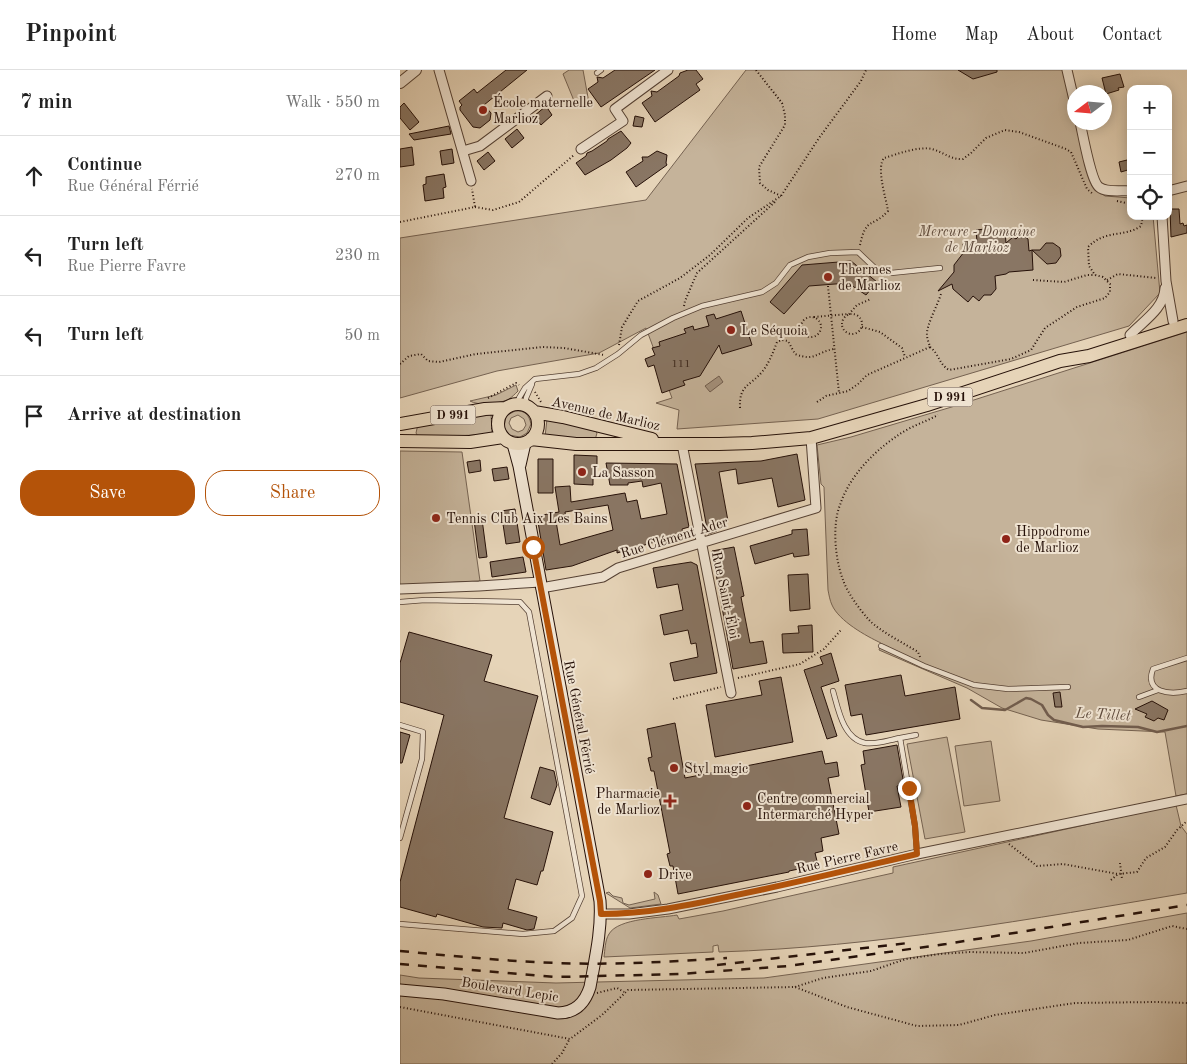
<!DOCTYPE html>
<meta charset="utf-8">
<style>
body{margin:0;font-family:"Old Standard TT",serif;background:#f2f2f2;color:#222}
.controls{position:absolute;right:15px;top:15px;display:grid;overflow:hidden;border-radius:10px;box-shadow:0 2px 12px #0003}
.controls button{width:45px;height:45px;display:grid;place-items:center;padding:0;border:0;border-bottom:1px solid #e0e0e0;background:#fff;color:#222;font:25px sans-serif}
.compass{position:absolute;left:667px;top:15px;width:45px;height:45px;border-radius:50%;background:#fff;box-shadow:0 2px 12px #0003;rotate:254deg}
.stop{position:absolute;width:15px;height:15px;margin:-11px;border:4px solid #b45309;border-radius:50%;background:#fff}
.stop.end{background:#b45309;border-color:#fff;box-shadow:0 1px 5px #0008}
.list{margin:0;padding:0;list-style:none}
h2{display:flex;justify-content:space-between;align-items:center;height:65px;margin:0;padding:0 20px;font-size:21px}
h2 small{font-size:16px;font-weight:400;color:#767676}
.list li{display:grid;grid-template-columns:32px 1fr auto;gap:15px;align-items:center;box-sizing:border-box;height:80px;padding:0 20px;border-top:1px solid #e0e0e0}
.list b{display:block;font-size:19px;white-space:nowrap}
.list p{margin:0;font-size:16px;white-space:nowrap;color:#767676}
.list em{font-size:16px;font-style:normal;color:#767676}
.actions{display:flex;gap:10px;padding:15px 20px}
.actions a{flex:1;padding:11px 0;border:1px solid #b45309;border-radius:20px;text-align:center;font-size:18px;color:#b45309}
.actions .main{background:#b45309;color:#fff}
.icon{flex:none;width:28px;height:28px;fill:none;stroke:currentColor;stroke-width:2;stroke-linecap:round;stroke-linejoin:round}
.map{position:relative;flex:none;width:787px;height:994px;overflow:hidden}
header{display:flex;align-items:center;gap:30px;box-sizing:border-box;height:70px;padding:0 25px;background:#fff;border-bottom:1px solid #e0e0e0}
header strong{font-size:24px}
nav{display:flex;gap:28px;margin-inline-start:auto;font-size:18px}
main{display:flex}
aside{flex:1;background:#fff}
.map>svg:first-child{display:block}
</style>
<header>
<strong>Pinpoint</strong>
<nav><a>Home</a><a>Map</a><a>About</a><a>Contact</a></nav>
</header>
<main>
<aside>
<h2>7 min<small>Walk · 550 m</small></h2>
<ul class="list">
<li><svg class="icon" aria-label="ahead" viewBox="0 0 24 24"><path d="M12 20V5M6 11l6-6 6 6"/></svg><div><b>Continue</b><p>Rue Général Férrié</p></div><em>270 m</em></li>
<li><svg class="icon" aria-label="left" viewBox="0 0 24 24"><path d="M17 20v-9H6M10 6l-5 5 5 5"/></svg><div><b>Turn left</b><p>Rue Pierre Favre</p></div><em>230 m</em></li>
<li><svg class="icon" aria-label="left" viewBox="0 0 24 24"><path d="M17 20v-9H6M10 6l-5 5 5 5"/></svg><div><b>Turn left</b></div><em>50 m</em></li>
<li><svg class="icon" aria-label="arrive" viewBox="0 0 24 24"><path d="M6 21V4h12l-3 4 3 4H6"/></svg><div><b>Arrive at destination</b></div></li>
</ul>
<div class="actions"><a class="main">Save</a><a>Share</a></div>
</aside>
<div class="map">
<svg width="787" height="994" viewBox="0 0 787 994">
<rect width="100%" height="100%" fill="#e6d4b8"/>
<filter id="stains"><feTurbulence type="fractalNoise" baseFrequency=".004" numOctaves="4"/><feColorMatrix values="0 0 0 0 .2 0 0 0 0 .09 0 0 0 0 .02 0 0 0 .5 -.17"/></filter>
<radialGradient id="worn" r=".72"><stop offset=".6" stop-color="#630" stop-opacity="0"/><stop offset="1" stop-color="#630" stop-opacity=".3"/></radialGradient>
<path fill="#c5b39a" stroke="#756251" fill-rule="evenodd" d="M169,0H183L189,33L177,38L163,4Z
M346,0H663L692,116L705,126L731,128V146H753L760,223L729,256L418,349L277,359L279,340L256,333L272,328L246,258L199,283L97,301L0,328V168L246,130Z
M787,262V724L776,726L765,662L698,659L641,650L602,638L567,618L479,580L481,573C466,566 439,551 432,535C430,531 429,525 428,520L424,417L421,414L417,375L451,367L555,336Z
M116,315L118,321C115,324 112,327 109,329C100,334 78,336 70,331L96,325Z
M115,341C125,340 129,345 131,354L127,363L120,367L109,365L104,357L106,346ZM118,345L124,349L126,355L123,360L118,362L112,359L109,353L111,348Z
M91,343L92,364L19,368L16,363L18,354Z
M147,349L194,360L197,363L195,370L145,367Z
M0,381L62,382L80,511L0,515Z
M547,667L565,762L525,769L507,674Z
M591,671L600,731L564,736L555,676Z
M776,735L781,756L787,764V823C632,849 476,877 319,882L318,875L313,876V882L204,887C205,880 205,870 209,864C218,848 261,848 277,845L279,849L323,841L493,803V797Z
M209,822L213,826L222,828L223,833L229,835L255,829L254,822L258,825L261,834L230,838L206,823Z
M787,843V994H0V905L19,908L156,913L364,908L631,871Z"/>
<path fill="#a4917c" stroke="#715d4e" d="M319,306L323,312L310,322L305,316Z"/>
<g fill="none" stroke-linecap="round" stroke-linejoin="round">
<path stroke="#715d4e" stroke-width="2.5" d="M571,630L582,638L605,640L626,628L631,629L642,635L648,645L654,650L683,657L702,656L738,657L757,662L787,656"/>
</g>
<path fill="#897664" stroke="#251008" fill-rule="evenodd" d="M106,0H127L84,35L91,43L90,50L80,58L73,57L60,40V37L62,35L59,31L74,19L77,23Z
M215,0H255L201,37L188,19L198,12L197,7L203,8Z
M288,0H296L303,9L296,14L300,20L255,52L242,33L252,26L251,21L257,22L279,6L280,3Z
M558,0H597V2L573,9Z
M720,4L724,17L718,18L719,20L706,24L702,8Z
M4,33L19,52L10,60L0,48V37Z
M146,36L152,45L141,55L134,46Z
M235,46L244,48L242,57L233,56Z
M49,56L51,64L14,70L9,64Z
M117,59L124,68L112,78L105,69Z
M221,61L231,73L227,78L211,90L185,105L176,93L186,86L187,83L192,81L207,71L208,69Z
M12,77L14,95L0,97V79Z
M52,79L54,93L42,95L40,81Z
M257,81L267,85L266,93L267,95L236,117L226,102L243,91L242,87H248Z
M88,82L95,91L84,100L77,91Z
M731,89V99L721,102L719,92Z
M44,104L46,117L43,118L44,128L25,131L23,115L26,114V107Z
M770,139H779L780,154L783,153L784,156L787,155V163L771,167Z
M585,159H596V162L605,161L606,173L613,167L616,169L619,166L622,168L624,166L628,169L629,181L632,180L633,200L609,202L606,204L595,206L596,219L591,225H584L579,231L573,226L568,232L553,219L552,214L538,221L554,202V195L564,182L563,174L577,172L576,160Z
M646,173H653L660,178L661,186L656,193L647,194L632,180H640Z
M451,191L477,212L466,225L448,213L409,216L384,244L370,232L402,195Z
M341,241L352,275L322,284L319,275L300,306L283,311L285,315L262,323L254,295L248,297L245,289L255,285L252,278L260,276L259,272L286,263L284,259L293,256L294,260L309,256L306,246L314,244L316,249Z
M397,384L405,430L378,437L372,408L338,414L336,399L319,402L328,451L316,454L317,461L308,464L295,394L361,391Z
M174,385L197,386V396L193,397V415L174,414Z
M138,389H153V423H138Z
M80,390L81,401L69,403L67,392Z
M206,393L277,394L289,457L282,459L283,464L241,476L217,483V480L172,496L146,500L137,446L159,442L155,417L170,416L171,432L225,423L227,432L237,430L241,449L267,444L261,413L243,417L242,411L228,413V415H210ZM208,435L213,460L160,475L156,451L166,450L165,442Z
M107,397L109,409L94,411L92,399Z
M115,439L120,472L106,474L101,441Z
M82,449L87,487L79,488L74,450Z
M407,459L409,485L394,487L393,483L355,494L350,476L392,464V460Z
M334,477L344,526L341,527L350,573L363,571L367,593L333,599L312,481Z
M123,487L126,502L92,507L90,492Z
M291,492L297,495L317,603L274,611L270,593L298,587L296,573L291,574L288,560L264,565L260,545L283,540L278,514L257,518L253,498Z
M408,504L410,539L390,541L388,505Z
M412,555L413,582L383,583L382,564L399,563L398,556Z
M9,562L92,585L84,611L138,626L104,748L153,762L143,801H141L137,815L116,809L108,839L137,847L134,859L127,860L103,853L102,858L83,857L37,844L36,847L0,837V812L44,645L0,632V593Z
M431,583L439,611L421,617L437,666L427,669L404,600L423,594L420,587Z
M501,605L505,626L555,617L560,649L466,665L462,644L451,646L445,615Z
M381,607L393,672L315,687L306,635L362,625L359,611Z
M660,622L662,637H655L653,623Z
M752,631L768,640L764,650L758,648L754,651L745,647L747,644L735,639Z
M275,653L285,708L422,681L425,694L437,692L439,706L428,708L439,764L421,768L423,781L415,783L418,795L389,801V802L278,824L273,796H270L267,784L270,783L254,701H251L248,688L252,687L247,659Z
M0,662L10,665L2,693H0Z
M497,675L504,715L497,716L501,737L469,742L461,695L465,694L463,681Z
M140,697L154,701L157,715L150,735L131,728Z"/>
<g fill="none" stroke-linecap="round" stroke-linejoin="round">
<g stroke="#554134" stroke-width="6">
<path id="service" d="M197,3L201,0
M119,334V328L125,318L135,309L179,304L196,298L218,284L241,265L273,248L302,236L362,222L376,213L390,195L408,187L430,183L458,182L478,201L491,203L540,198
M126,336V328L132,314
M0,532L25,530L120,532L129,542L182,826L172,848L154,861L123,864L0,854
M481,576L524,596L574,615L608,619L668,617
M787,588L753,599C744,623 770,625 787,621
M433,621C438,638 443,669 465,673C476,675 489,670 500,668L515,756L517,784
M739,627L758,620
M0,655L23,662L22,689L0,768
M500,668L516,665"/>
</g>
<g stroke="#554134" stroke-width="11">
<path id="minor" d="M39,0L71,111
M667,0L674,30
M680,52C683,65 691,111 699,117C706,123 722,120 731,121
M181,79L223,51L215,39L268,0
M63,81L80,76L147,26
M768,121L787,116
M762,146L766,211L773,251
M730,265C743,251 764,239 765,218
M282,374L331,623
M141,518L203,507L218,498L416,438L411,368
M0,519L79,516L140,512
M201,844H229L268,839L377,817L517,784L787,729"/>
</g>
<g stroke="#554134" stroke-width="12">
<path id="tertiary" d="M0,13L16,0"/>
</g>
<g stroke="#251008" stroke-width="13">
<path id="secondary" d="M120,395L125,373
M0,920L44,924L158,943C175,943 185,933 190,917C195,889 202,860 200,831L119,396L113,374"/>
</g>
<g stroke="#251008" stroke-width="14">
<path id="primary" d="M98 354a20 20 0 1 1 40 0a20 20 0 1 1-40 0Z
M134,342L163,347L252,369
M0,354L85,339L106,338
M131,369L176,374H319L352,373L411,368L527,335L660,291L689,286L787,255
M0,371L70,372L103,367"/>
</g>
<path stroke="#251008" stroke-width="2" stroke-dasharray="1 2.5" stroke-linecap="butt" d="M356,0L382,33L385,45V55L359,97L360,113L368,120L381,126
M717,131L731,134
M75,137L93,140L119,132L174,85
M0,152L75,137L72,119
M460,175C466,146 473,158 488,141C486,128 476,98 484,88C498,84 518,76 532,79C543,82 551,90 563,89L571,83L586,68L605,60L619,62L666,79L671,82L687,119L693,124
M633,210L664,212L687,205H695
M707,210L718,204L756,208
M428,216L439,323
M284,236L285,231L297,203L376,131
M442 254a10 10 0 1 1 20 0a10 10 0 1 1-20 0Z
M414,247L449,244L457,235L471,229
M401 257a10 10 0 1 1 20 0a10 10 0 1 1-20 0Z
M462,257L480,262L502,278L505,287
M219,275L222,257L238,231L280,208L310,185L348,148L381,126L419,68L461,11L466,0
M530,277C540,285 538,293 549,300L611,289L631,280L645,258L677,237L705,228L710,222V214L703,207L695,205L689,196L688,177C706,159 723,168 741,156L743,146
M0,294L9,286L21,284L28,291L39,292L76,284L143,277L164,278L204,285
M135,322L141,332
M88,328L116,313L119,315
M417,332L426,326L448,321L458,314L467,305L530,277C529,273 527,269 527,265C526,256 538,234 541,224
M340,338C339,315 349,317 362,302C369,293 373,283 377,272L382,270L388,271L395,284C415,292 416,282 434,279
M92,348V359
M520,587L518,582C505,574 480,561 470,551C460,540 448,524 443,510C435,489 432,455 440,435C449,407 473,382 497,366C509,357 525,352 538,345
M338,608L400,594L424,579L441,560
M273,629L321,617
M609,774L637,796L663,794L718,804L737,802L746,788L765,777L777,760L787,751
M720,793L722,809
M711,810L718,804
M395,917L423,908L471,901L506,889L540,884L569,882L624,883L679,873L728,870L772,856L787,859
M197,923L217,918L224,922
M0,937L170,969L202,945L228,920L395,917L447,937L517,956L559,955L595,945L675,933L756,932L787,933
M152,994L162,983L169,970"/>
<use href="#service" stroke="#efe3d1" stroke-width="4.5"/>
<use href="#minor" stroke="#efe3d1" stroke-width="9"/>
<use href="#tertiary" stroke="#efe3d1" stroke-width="10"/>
<use href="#secondary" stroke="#efe3d1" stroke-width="11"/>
<use href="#primary" stroke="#e6d4b8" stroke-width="12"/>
<path stroke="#251008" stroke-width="2.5" stroke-dasharray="9 9" stroke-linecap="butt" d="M0,881C52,886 104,891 156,893C213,895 270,892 327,888
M0,894L156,907L280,904L388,896L546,874L787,835
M317,895L508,873"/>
</g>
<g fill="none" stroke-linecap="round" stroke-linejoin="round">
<path stroke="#b45309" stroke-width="6" d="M133,477L200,831L201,844C248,844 290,835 336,825C396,813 457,798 517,784L515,756L509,718"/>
</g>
<g fill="#8f2418" stroke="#efe3d1" stroke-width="2">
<circle cx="83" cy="40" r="5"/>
<circle cx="428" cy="207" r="5"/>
<circle cx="331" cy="260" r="5"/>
<circle cx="182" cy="402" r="5"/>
<circle cx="36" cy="448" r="5"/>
<circle cx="606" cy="469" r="5"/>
<circle cx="274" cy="698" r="5"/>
<path d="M267.5 723.5h5v5h5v5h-5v5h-5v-5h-5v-5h5z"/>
<circle cx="347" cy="736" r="5"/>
<circle cx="248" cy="804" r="5"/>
</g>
<g text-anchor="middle" stroke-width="4" stroke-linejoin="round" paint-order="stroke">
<g font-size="11" fill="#3e2a1f">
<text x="281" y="297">111</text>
</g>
<g fill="#efe3d1" stroke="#624f44" stroke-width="1">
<rect x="527.5" y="317.5" width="45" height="19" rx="4"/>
<rect x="30.5" y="335.5" width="45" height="19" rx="4"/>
</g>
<g font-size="12" font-weight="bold" fill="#251008">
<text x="550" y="331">D 991</text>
<text x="53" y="349">D 991</text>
</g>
<g font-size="14" fill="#251008" stroke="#efe3d1" text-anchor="start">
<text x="93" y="37">École maternelle<tspan x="93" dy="16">Marlioz</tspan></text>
<text x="438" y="204">Thermes<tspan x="438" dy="16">de Marlioz</tspan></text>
<text x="341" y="265">Le Séquoia</text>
<text x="192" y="407">La Sasson</text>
<text x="46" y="453">Tennis Club Aix Les Bains</text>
<text x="616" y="466">Hippodrome<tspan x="616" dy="16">de Marlioz</tspan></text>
<text x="284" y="703">Styl magic</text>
<text x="260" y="728" text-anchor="end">Pharmacie<tspan x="260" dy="16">de Marlioz</tspan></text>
<text x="357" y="733">Centre commercial<tspan x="357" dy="16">Intermarché Hyper</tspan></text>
<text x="258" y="809">Drive</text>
</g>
<g font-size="14" font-style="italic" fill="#5d493b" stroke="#efe3d1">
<text x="577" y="166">Mercure - Domaine<tspan x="577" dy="16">de Marlioz</tspan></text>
</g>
<g font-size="14" fill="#251008" stroke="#efe3d1">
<text transform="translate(206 343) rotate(13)" y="5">Avenue de Marlioz</text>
<text transform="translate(274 467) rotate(-17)" y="5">Rue Clément Ader</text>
<text transform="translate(326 525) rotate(78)" y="5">Rue Saint-Éloi</text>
<text transform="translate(180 647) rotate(79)" y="5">Rue Général Férrié</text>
<text transform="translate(447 787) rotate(-13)" y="5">Rue Pierre Favre</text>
<text transform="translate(110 919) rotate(9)" y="5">Boulevard Lepic</text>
</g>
<g font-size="15" font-style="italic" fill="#5e4a3c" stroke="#efe3d1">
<text transform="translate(703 644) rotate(3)" y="5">Le Tillet</text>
</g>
</g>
<rect width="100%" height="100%" filter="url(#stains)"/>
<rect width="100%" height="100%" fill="url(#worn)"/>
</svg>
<div class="controls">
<button>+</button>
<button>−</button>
<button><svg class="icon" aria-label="locate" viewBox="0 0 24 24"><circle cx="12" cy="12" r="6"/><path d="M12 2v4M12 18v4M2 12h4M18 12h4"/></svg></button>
</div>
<svg class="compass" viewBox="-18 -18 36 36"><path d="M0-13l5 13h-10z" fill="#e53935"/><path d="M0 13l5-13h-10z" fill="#767676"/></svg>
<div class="stop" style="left:133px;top:477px"></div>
<div class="stop end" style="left:509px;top:718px"></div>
</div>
</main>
